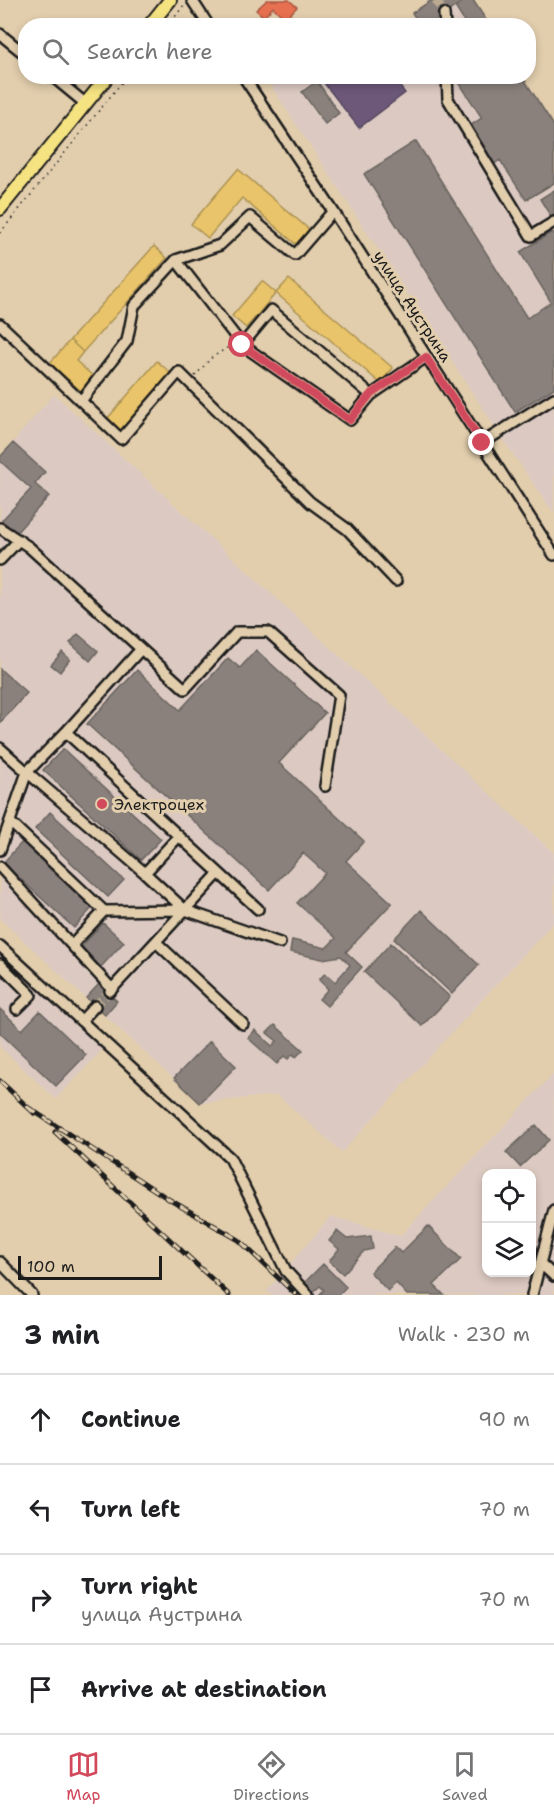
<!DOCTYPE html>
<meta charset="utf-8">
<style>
body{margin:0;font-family:"Shantell Sans",sans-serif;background:#f2f2f2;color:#202124}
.controls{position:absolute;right:18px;bottom:18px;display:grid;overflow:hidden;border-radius:12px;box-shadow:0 3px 9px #0003}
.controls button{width:54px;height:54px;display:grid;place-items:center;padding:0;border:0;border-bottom:2px solid #e0e0e0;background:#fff;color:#202124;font:30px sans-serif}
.scale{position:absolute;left:18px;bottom:15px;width:144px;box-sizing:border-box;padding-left:6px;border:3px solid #1c1c1c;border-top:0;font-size:16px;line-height:21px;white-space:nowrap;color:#1c1c1c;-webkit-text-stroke:4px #e2cead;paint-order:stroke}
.stop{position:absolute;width:18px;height:18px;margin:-14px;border:4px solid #d1495b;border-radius:50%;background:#fff}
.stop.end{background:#d1495b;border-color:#fff;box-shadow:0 2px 6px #0008}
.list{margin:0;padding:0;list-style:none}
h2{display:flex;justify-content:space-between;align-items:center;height:78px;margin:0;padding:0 24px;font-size:26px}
h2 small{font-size:20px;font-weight:400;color:#757577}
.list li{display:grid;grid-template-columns:39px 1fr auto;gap:18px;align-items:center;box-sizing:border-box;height:90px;padding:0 24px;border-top:2px solid #e0e0e0}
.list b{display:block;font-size:22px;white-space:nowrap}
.list p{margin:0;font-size:20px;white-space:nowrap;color:#757577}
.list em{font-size:20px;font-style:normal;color:#757577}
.icon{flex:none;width:33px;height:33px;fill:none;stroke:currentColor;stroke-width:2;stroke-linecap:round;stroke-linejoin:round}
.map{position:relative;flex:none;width:554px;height:1295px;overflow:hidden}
.search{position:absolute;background:#fff;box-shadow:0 3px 9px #0003;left:18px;right:18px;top:18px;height:66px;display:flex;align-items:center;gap:15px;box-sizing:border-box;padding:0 21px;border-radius:24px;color:#757577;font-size:22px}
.sheet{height:438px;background:#fff}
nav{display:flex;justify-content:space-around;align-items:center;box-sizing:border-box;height:84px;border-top:2px solid #e0e0e0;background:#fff;font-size:16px;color:#757577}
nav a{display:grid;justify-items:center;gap:3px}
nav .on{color:#d1495b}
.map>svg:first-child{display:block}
</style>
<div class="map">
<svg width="554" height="1295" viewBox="0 0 554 1295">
<rect width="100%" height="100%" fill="#e2cead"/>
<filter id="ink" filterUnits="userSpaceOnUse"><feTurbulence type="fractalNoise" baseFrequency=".0167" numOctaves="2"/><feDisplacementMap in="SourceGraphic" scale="12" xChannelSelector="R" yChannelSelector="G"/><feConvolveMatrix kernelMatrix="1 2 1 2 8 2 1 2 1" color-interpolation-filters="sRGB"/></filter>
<g filter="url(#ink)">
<path fill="#dccac2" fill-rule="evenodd" d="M433,0H473L490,25L398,26Z
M265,77H522L554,126V513L510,450Z
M54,394L554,853V922L342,1152L277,1095L200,1103L0,919V457Z
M0,952L103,1049L56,1099L0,1047Z
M554,1073V1295H271L267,1291L331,1216L400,1236ZM486,1174H532V1272H486Z"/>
<path fill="#e9c46a" stroke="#ac9253" stroke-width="1.5" d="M238,169L311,231L298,246L242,198L208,238L191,224Z
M154,246L167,258L83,352L70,340Z
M289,279L393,368L380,383L276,293Z
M262,281L276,293L246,328L232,316Z
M70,340L83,352L76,361L94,377L81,391L50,363Z
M157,361L172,374L122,432L107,419Z"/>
<path fill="#e76f51" stroke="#aa5641" stroke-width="1.5" d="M267,0H289L297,7L285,19L273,7L264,17L256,10Z"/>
<path fill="#6d597a" stroke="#55475e" stroke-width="1.5" d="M332,76H398L394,79L405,93L359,128L324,83Z"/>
<path fill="#8a817c" stroke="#69635f" stroke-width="1.5" d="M432,0H465L427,26H417L420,24L412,13Z
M465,0H473L490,26H467L455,7Z
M455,76H522L554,126V183L526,200L500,160L493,165L468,127L482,118Z
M317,81L339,113L325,124L302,92Z
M416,141L527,318L551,302L520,252L552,232L554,233V388L515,412L364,174Z
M554,190V215L551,217L540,199Z
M13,443L45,472L35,484L49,496L16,533L2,520L31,489L0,461V457Z
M78,634L98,651L90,661L70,643Z
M256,650L325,713L279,763L364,841L346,861L392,903L346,952L362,967L327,1006L319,999L328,989L319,980L325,973L335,982L350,965L341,956L322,959L290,952L292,940L326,948L336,938L297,903L325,873L303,853L269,890L87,724L137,670L180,710L228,658L240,668Z
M62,652L70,659L60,672L51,665Z
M0,669L27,693L0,723Z
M63,749L161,839L141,860L43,770Z
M50,812L124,880L108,897L35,829Z
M22,842L92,908L74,928L3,863Z
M421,910L479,965L452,994L394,939Z
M103,923L124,942L100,968L79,949Z
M391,943L450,997L422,1026L364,972Z
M99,984L117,1001L105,1015L86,998Z
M0,1009L22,1030L40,1011L86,1055L56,1086L0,1033Z
M275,1025L303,1050L296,1057L293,1054L288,1059L284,1056L277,1064L248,1038L255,1030L272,1046L277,1041L267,1033Z
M210,1041L236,1066L200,1103L174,1078Z
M536,1125L549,1140L520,1167L506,1152Z
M428,1226L461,1259L434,1285L444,1295H407L396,1283L388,1291L370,1272L395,1247L401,1253Z
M337,1231L347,1239L371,1236L373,1249L364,1251L343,1274L329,1261L339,1249L329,1241Z
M323,1264L346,1287L338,1295H319L324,1290L320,1286L312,1293L303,1284Z"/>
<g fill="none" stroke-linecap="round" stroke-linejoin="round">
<path stroke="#baaa90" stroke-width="9" stroke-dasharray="9 4.5" stroke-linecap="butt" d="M436,0L444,14
M95,1006L108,993"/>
<g stroke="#1c1c1c" stroke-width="14">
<path id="minor" d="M192,0L209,26
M444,14L445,26
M0,34L26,55
M52,76L86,104
M243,76L333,211L554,555
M447,76L448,99L531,236L554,222
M176,260L242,345L350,420L371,395L426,357
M0,324L121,439L179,372L310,502L347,529L396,581
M242,345L271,310L371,395
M81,401L127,341L134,306L176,260L220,245L250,217L295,255L333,211
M482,443L554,398
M0,528L29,547L185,689L237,632H268L339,695L325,786
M0,560L19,540
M141,649L66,732L258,909
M0,748L27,772L66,732
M10,822L104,911L72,945
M0,850L27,772L145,873L179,836
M0,867L112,989
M145,873L185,910L280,943
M104,911L185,910
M156,942L243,1024
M0,946L230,1158L286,1271L308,1295
M0,964L31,995L17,1009
M110,991L219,873
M81,1021L95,1006
M0,1262L32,1295
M540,1263L554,1276
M532,1295L554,1210"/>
</g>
<g stroke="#1c1c1c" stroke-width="16">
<path id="major" d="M149,26L170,0
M0,209L108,76"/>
</g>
<path stroke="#1c1c1c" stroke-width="1.5" stroke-dasharray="1.5 4.5" stroke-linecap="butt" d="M168,26L184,5
M0,233L127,76
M195,376L211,358L230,346"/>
<use href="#minor" stroke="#e2cead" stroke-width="9"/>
<use href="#major" stroke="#f5e382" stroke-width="12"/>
<g stroke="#1c1c1c" stroke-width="5">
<path id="rail" d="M0,1081L35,1114
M29,1108L170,1200L239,1240L296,1295
M55,1132L229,1295"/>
</g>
<use href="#rail" stroke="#e2cead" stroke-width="3" stroke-dasharray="9" stroke-linecap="butt"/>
</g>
</g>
<g fill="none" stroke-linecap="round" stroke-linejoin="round" filter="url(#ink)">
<path stroke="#d1495b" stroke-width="8" d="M242,345L350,420L370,395L426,357L482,443"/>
</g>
<circle fill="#d1495b" stroke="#e2cead" stroke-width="2" cx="102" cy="804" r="6"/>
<g text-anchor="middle" stroke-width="6" stroke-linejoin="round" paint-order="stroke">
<g font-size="16" fill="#1c1c1c" stroke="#e2cead">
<text transform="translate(413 306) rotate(57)" y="6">улица Аустрина</text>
</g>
<g font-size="16" fill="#1c1c1c" stroke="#e2cead" text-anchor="start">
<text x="114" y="810">Электроцех</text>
</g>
</g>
</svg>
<div class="controls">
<button><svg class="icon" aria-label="locate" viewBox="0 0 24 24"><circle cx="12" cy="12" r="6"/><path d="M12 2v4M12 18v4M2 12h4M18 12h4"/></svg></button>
<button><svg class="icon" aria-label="layers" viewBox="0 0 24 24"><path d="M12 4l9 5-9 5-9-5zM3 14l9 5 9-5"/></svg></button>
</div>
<div class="scale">100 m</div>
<div class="stop" style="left:242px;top:345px"></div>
<div class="stop end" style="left:482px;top:443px"></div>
<div class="search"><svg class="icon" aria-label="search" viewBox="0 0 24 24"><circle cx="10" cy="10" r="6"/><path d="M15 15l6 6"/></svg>Search here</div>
</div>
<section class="sheet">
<h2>3 min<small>Walk · 230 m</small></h2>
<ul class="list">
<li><svg class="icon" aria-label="ahead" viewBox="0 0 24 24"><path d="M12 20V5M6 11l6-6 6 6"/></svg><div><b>Continue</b></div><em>90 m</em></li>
<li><svg class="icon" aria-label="left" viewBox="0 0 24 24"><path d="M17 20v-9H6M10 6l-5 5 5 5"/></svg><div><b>Turn left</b></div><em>70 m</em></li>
<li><svg class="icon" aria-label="right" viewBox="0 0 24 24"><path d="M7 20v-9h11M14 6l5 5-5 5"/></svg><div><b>Turn right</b><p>улица Аустрина</p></div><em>70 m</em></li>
<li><svg class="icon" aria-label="arrive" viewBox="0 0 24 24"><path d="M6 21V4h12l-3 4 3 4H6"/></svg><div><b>Arrive at destination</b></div></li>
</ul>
</section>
<nav>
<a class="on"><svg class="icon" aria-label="map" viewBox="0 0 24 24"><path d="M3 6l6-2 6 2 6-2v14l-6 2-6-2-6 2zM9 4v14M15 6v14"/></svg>Map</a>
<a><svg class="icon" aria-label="directions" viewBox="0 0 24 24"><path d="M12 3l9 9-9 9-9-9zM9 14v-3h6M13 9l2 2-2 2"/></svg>Directions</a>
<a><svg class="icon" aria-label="saved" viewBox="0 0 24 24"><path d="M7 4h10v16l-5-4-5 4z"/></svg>Saved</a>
</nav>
